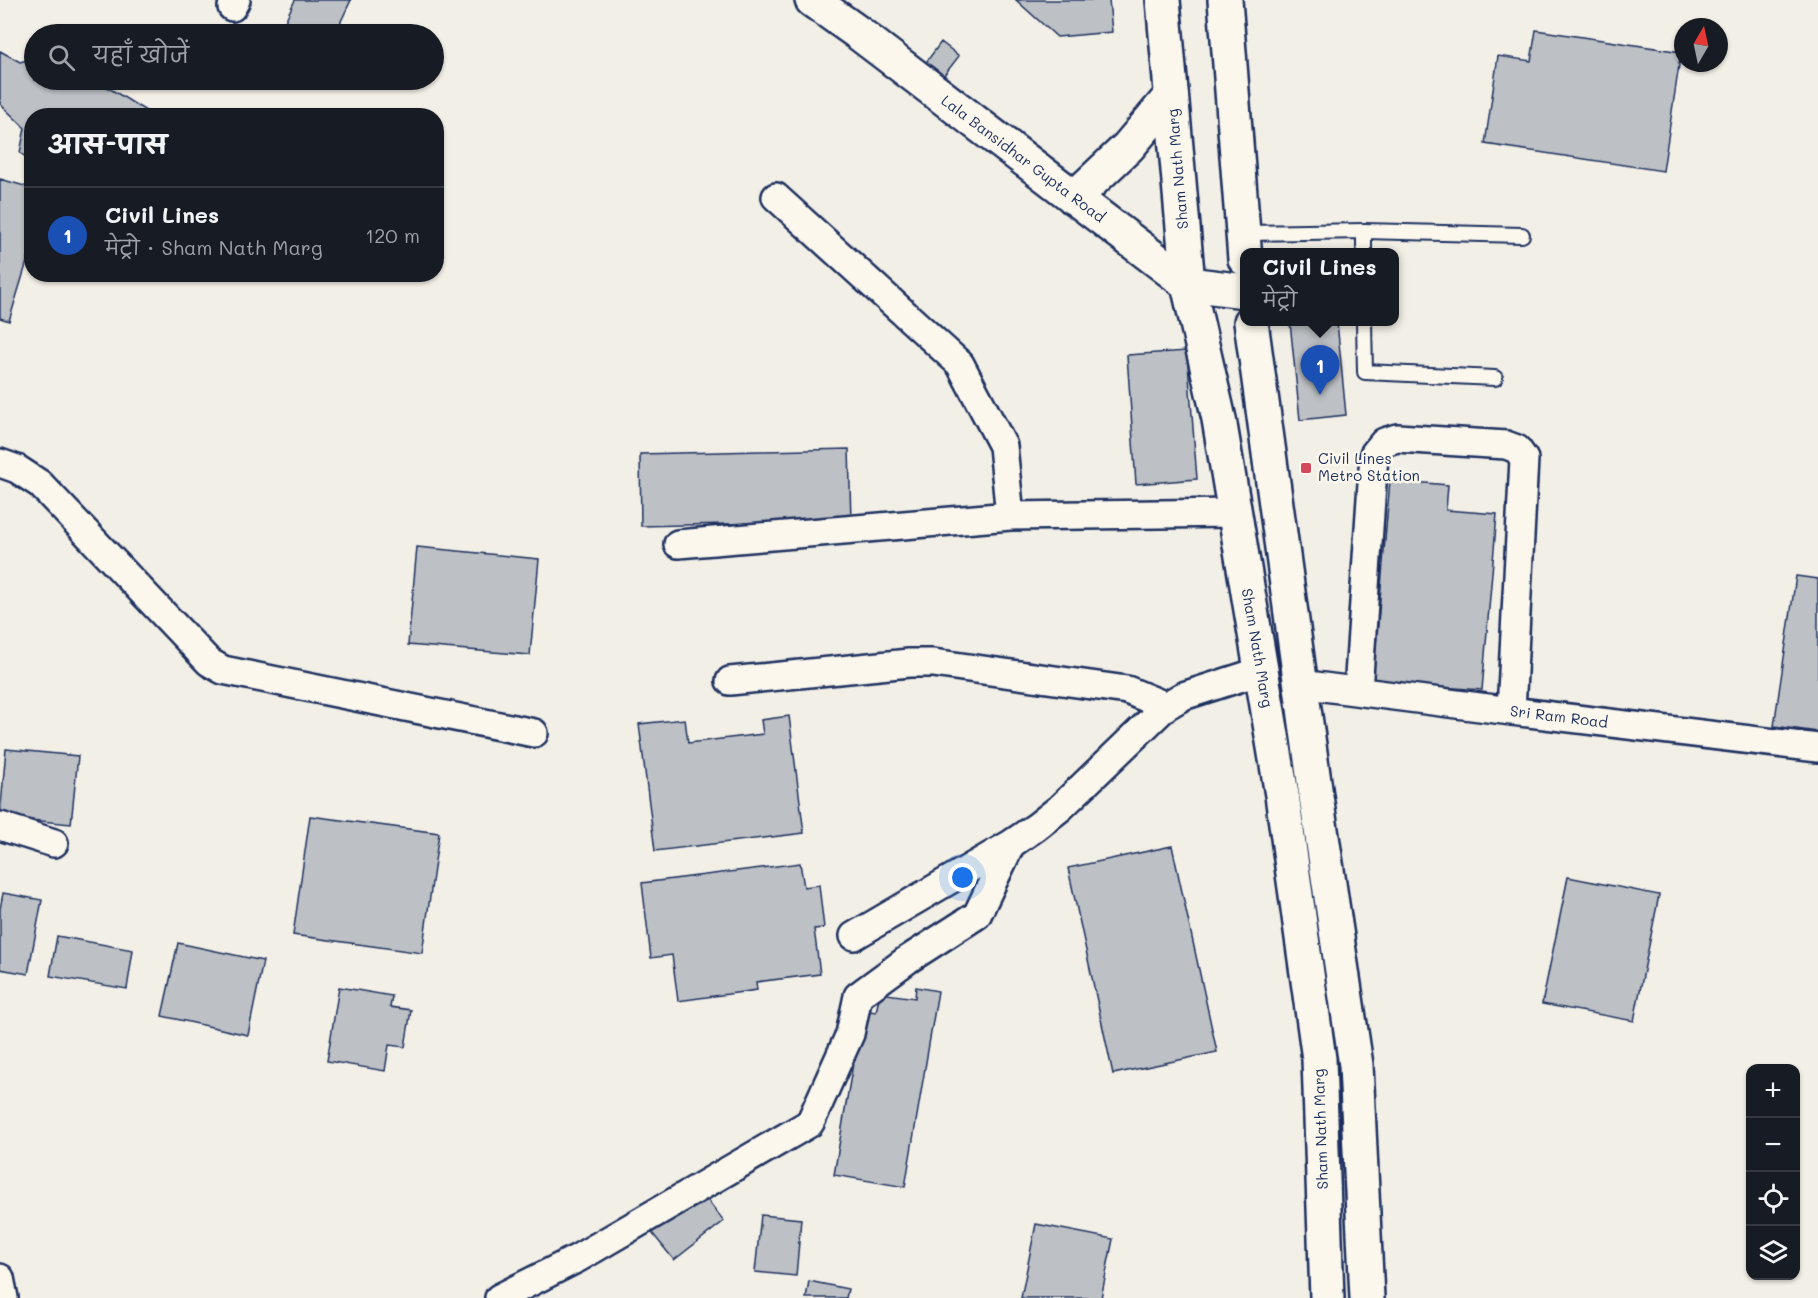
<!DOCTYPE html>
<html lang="hi">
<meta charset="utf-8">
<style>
body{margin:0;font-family:Mali,"Playpen Sans Deva",sans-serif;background:#20242c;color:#f1f3f6}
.controls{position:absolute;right:18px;bottom:18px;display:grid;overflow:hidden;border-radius:12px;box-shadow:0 2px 4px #0004}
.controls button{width:54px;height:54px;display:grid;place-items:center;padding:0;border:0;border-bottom:2px solid #363941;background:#171b24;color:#f1f3f6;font:30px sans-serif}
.compass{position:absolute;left:1674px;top:18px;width:54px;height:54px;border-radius:50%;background:#171b24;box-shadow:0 2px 4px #0004;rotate:9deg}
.you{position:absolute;left:963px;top:878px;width:21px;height:21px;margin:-15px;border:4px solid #fff;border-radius:50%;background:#1a73e8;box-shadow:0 0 0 9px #1a73e833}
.badge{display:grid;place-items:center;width:39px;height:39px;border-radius:50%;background:#ea580c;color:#fff;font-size:20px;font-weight:700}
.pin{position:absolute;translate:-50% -50px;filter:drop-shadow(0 2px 3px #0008)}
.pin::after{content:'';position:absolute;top:32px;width:21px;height:18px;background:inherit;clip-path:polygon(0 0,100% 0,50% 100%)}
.popup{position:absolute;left:1240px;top:248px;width:159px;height:78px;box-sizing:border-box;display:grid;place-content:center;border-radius:12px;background:#171b24;filter:drop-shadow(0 2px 4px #0005);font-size:20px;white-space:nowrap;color:#9ea1a6}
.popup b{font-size:22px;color:#f1f3f6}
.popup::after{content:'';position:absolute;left:50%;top:100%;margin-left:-12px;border:12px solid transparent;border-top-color:#171b24}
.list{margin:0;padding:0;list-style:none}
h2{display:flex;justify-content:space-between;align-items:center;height:78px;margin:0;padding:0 24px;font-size:26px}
h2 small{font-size:20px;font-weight:400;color:#9ea1a6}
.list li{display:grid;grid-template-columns:39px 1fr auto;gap:18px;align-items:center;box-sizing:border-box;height:96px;padding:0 24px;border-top:2px solid #363941}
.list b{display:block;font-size:22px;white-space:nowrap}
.list p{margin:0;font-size:20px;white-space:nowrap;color:#9ea1a6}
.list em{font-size:20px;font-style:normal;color:#9ea1a6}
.icon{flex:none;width:33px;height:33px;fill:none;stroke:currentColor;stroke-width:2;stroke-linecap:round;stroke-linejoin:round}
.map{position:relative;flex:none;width:1818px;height:1298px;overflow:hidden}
.search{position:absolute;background:#171b24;box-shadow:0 2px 4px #0004;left:24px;top:24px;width:420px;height:66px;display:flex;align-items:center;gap:15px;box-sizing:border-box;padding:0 21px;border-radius:33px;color:#9ea1a6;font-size:22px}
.panel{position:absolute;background:#171b24;box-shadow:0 2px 4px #0004;left:24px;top:108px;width:420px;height:174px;border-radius:24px}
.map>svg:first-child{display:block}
</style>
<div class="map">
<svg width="1818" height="1298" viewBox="0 0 1818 1298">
<rect width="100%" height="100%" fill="#f2efe6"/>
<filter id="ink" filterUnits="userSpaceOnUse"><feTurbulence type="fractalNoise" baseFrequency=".0167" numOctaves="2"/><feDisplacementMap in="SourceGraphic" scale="12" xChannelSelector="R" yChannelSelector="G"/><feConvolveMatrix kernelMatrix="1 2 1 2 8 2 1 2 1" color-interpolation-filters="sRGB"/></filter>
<g filter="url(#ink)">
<path fill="#bdc0c4" stroke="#1b2f5e" stroke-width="1.5" d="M295,0H351L335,34H279Z
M1016,0H1109L1112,32L1057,37Z
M1536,30L1681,52L1663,171L1485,144L1498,56L1531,61Z
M941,42L959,56L942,78L924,65Z
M0,51L20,62L34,58V80H96L154,116H32V161L20,153L25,128L0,104Z
M0,179L32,188V245L9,321L0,318Z
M1290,322H1337L1346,415L1300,420Z
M1187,351L1197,479L1136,484L1127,355Z
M849,449L851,521L641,526L640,454Z
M1390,480L1448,485L1446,510L1497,514L1482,690L1373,682Z
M417,547L539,559L530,655L408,645Z
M1796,576L1818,579V732L1774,726Z
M789,716L804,833L655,851L639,724L685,719L688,743L763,734L761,720Z
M6,749L78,756L71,824L0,817Z
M310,816L439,833L422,953L293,935Z
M1172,846L1217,1052L1113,1074L1068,868Z
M800,863L804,887L819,885L824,928L814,929L820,974L756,982L757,990L678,1001L672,955L651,958L642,883Z
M1568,877L1659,895L1634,1021L1542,1004Z
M3,893L42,900L28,974L0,969V909Z
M57,936L133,950L127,989L50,976Z
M178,943L263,961L248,1035L162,1016Z
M339,987L392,996L390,1007L411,1010L405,1047L389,1045L385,1071L327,1061Z
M916,987L938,991L905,1187L834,1175L862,1010L876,1012L880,993L915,998Z
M699,1189L724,1221L674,1260L648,1228Z
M761,1215L801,1219L796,1276L755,1272Z
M1036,1224L1113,1239L1101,1298H1021Z
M809,1281L848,1289L846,1298H806Z"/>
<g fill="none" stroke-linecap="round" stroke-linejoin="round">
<g stroke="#1b2f5e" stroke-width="18">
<path id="service" d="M1364,231L1522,235
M1243,233L1364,231V252
M1364,322L1365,372L1495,378"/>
</g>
<g stroke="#1b2f5e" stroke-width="32">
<path id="minor" d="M232,7L236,0
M776,197L960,364L1003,446L1010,516
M0,463L17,469L40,484L209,662L223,670L534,733
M678,544L1010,516L1234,513
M730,681L909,663H933L1127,690L1166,706
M1300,684L1511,711L1818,748
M1358,691L1374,454L1384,442L1397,438L1506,445L1517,449L1524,459L1511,711
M0,826L54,843
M854,936L1011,844L1036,827L1060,808L1166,706L1183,696L1261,671
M0,1278L4,1298
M499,1298L578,1258L810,1123L850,1034L858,996L907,960L977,915L1011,844"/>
</g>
<g stroke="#1b2f5e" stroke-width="38">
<path id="tertiary" d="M812,0L857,32L1188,284L1245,291
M1074,198L1128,147L1171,96"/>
</g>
<g stroke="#1b2f5e" stroke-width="38">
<path id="secondary" d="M1163,0L1188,284L1219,419L1282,795L1319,1059L1327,1298
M1225,0L1245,259
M1251,322L1316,796L1356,1065L1367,1298"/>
</g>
<use href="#service" stroke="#fbf7ec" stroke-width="14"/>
<use href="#minor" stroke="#fbf7ec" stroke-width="27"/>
<use href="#tertiary" stroke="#fbf7ec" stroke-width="33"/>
<use href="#secondary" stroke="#fbf7ec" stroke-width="33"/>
</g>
</g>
<rect fill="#d1495b" stroke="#fbf7ec" stroke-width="2" x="1300" y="462" width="12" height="12" rx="3"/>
<g text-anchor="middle" stroke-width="5" stroke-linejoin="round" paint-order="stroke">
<g font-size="15" fill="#1b2f5e" stroke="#fbf7ec">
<text transform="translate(1023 159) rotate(37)" y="5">Lala Bansidhar Gupta Road</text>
<text transform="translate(1178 169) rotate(-95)" y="5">Sham Nath Marg</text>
<text transform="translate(1257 648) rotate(80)" y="5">Sham Nath Marg</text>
<text transform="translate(1559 717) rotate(7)" y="5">Sri Ram Road</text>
<text transform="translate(1321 1129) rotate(-92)" y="5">Sham Nath Marg</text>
</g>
<g font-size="15" fill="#1b2f5e" stroke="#fbf7ec" text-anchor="start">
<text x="1318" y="464">Civil Lines<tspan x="1318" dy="17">Metro Station</tspan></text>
</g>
</g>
</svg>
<div class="controls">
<button>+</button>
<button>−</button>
<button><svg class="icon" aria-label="locate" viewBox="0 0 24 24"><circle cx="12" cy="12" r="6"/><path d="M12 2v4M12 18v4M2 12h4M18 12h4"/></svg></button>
<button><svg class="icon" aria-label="layers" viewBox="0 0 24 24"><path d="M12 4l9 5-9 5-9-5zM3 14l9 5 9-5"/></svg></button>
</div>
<svg class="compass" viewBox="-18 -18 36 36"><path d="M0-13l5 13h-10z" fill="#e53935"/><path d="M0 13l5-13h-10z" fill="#9ea1a6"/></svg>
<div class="you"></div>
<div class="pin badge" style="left:1320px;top:395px;background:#1a4fb4">1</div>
<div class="popup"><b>Civil Lines</b>मेट्रो</div>
<div class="search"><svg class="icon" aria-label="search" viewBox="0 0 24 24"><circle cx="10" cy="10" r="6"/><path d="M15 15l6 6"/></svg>यहाँ खोजें</div>
<section class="panel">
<h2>आस-पास<small></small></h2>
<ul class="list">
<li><span class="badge" style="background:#1a4fb4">1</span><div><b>Civil Lines</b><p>मेट्रो · Sham Nath Marg</p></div><em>120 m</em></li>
</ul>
</section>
</div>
